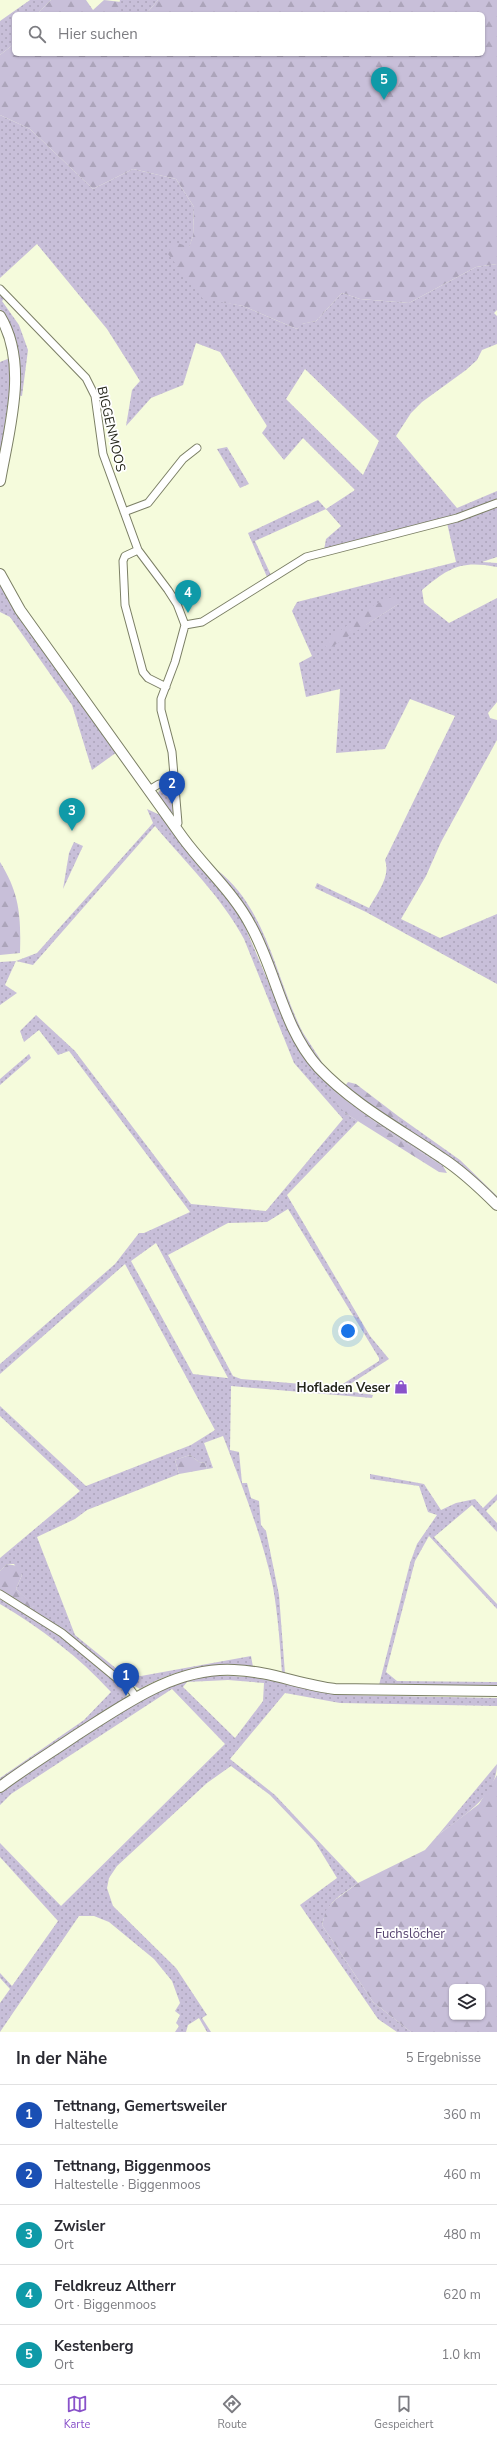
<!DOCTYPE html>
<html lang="de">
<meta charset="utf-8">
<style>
body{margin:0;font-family:"Nunito Sans",sans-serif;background:#f2f2f3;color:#2b2b33}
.controls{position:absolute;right:12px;bottom:12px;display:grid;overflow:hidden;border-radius:6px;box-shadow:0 1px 3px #0004}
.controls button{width:36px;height:36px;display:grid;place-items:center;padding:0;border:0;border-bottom:1px solid #e1e1e2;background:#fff;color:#2b2b33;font:20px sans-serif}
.you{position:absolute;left:348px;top:1331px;width:14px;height:14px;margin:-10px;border:3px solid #fff;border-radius:50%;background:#1a73e8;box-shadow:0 0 0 6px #1a73e833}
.badge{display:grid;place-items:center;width:26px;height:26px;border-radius:50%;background:#8952ca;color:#fff;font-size:13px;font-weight:700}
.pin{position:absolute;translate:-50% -33px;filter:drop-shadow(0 1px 2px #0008)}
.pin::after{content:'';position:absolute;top:21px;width:14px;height:12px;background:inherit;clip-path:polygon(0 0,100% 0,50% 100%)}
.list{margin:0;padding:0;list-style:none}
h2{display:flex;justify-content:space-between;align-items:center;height:52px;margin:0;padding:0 16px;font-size:17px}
h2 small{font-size:13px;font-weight:400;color:#7c7c81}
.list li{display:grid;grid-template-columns:26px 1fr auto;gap:12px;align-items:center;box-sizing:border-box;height:60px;padding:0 16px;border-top:1px solid #e1e1e2}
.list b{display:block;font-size:15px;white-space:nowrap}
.list p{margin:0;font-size:13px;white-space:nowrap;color:#7c7c81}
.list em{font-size:13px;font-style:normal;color:#7c7c81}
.icon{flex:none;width:22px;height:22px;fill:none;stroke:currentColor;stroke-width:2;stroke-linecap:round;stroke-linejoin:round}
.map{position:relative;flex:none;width:497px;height:2032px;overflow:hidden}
.search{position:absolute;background:#fff;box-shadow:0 1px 3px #0004;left:12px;right:12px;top:12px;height:44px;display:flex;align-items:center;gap:10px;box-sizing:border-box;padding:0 14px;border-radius:6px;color:#7c7c81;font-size:15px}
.sheet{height:352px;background:#fff}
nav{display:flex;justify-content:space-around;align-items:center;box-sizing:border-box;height:56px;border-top:1px solid #e1e1e2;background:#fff;font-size:11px;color:#7c7c81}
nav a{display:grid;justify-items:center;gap:2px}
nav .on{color:#8952ca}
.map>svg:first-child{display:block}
</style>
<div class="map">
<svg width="497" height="2032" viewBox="0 0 497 2032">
<defs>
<pattern id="grass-dots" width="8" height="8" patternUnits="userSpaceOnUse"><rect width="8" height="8" fill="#c8bfd9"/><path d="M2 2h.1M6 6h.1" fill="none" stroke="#aca4ba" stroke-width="1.8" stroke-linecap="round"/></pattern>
<pattern id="forest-firs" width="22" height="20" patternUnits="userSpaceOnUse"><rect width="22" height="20" fill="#c8bfd9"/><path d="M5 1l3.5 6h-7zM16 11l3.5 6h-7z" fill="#aca4ba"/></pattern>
</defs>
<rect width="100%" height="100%" fill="#f5fbdc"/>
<path fill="url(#grass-dots)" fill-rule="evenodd" d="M30,0H51L37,14H14V44L0,55V21Z
M120,0H158L146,14H117Z
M0,115L30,129L93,189L133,169L176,179L194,207L193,236L189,248L203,298L243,306L297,329L301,324L316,321L342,293L360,299L409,303L476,267L497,264V310L494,313L497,316V344L482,350L477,360L466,370L422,402L411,413L396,436L457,508L497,491V500L449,518L324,550L326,539L341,526L326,509L255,541L271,575L267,577L248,533L318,500L326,509L355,490L303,438L284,460L262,433L267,426L220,352L196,343L183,385L151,398L126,426L132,390L140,381L107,329L37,244L0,278ZM305,369L379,441L363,475L286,399Z
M0,295L4,299L2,301L19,325L28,350L22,396L17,395L6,319L0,309Z
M10,358L11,384L0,457V362Z
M227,447L249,484L240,488L217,449Z
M497,504V557L482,562L497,563V567C460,560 449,568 422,590L424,603L449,623L497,598V702L488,713L490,718L497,720V740L441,842L426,876L401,919L440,938L497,914V984L366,912L315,888L317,883L369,908C377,893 391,877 385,860L455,716L410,699L385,749L336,753L340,689L306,697L299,663L312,656L292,611L297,602L456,562L447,523ZM400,603L367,624L325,643Z
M0,583L14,609L117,752L92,770L72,705L10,617L0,612Z
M163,787L169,788L171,791L173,815L157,794Z
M147,809L160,815L201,869L226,896L243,922L286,1024L361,1109L391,1131L444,1164L443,1166L390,1133L334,1091L345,1113L358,1121L287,1195L370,1336L389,1359L341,1390L373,1395L372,1398L231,1386L230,1450L239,1452L242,1483H247L251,1498L259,1501L261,1525L266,1531L279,1595L285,1674L282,1673C280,1644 278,1616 273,1587C262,1535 242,1486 223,1436L204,1443L213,1468L207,1469L205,1463L199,1462L190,1455L175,1460L179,1474L87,1510L75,1519L37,1537L75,1635L123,1674L141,1676L251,1656L253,1667C209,1664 179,1667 140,1689L118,1676L66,1632L29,1608L34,1606L16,1589L22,1575L14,1564H7L0,1571V1558L80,1491L0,1416V1406L86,1486L191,1445L215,1430L125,1264L0,1374V1364L115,1264L139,1233H144L190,1212L69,1051L58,1055L39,1030L24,1042L20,1031L36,1015L75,1051L191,1204L266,1211L343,1119L294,1063L244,939C221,896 186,863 155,826L33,965L16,961L5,985L17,993L0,1005V962L16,961L37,953L153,823ZM288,1209L379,1358V1361L338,1387L241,1379L233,1376L168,1255L228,1223L267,1222ZM156,1243L228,1378H227L193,1374L131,1261Z
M74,842L83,846L63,889L69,853Z
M216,869C266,907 275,975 301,1029C304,1036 324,1063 324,1067L299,1034L272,967Z
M29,1054L31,1058L0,1085V1079Z
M398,1116L460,1160L497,1196V1200L395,1125L399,1122Z
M370,1474L424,1484L441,1510L456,1503L475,1499L483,1508L497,1494V1500L486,1511L497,1523V1532L472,1505L434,1537L497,1604V1609L429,1536L415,1561L386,1672L397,1681L490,1682H497V1686L379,1685L410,1563L417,1544L437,1515L428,1512L419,1486L370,1479Z
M0,1599L57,1634L118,1684L126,1695V1699L0,1783V1778L84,1720L111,1692C79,1657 41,1628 0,1604Z
M211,1675L251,1677L345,1695L497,1698V1706L340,1703L285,1693L230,1759L275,1795L358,1883C339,1897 328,1900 322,1925L373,2002L411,2032H397L378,2019L300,1905L337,1878L315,1842L270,1795L231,1766L207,1783L117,1866L109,1878L107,1888L113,1906L176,1968L207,2015L202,2018L211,2032H207L199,2018L188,2025L186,2032H175L179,2026L176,2023L180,2015L175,2011L180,2003L172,1981L154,1959L109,1922L94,1916H79L0,2032V2003L10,1989L0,1978V1973L12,1986L58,1921L0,1857V1843L61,1906L225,1744L172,1689L11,1794L0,1805V1791L130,1704L178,1682ZM228,1680L264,1683L263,1701L235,1738L183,1687L187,1682Z
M497,1764C497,1797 461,1817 438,1835Z"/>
<path fill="url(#forest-firs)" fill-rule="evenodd" d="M51,0H86L93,10L104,0L121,2L117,14H37Z
M158,0H497V264L476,267L409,303L360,299L342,293L316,321L302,324L297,329L243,306L203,299L168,254L172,241L189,247L193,236L194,207L176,179L133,169L93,189L30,129L0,115V55L14,44V54H483V14H146Z
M392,597L400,603L327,650L324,643L374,605Z
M0,862C20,894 21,917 20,953L0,955Z
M348,1082L356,1084L398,1116L399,1122L395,1125L345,1086Z
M334,1091L390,1133L443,1166L447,1173L439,1172L345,1113L330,1096L331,1093Z
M190,1455L199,1462L205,1463L207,1469L179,1474L175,1460Z
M7,1564L18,1566L22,1575L16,1589L35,1606L29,1608L0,1591V1571Z
M497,1775V2032H411L373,2002L322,1925L326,1910L335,1900L358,1883L425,1850L438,1835L479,1804ZM452,1987H482V2017H452Z"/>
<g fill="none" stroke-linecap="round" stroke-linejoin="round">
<g stroke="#7b7f65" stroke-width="9">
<path id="street" d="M0,289L86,378L95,396L103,454L138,550L168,590L177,604L185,625L175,662L161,699V710L172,752L178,823L175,828
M124,512L148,503L183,459L197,448
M138,550L125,556L123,561L125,605L143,672L148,678L166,687
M185,625L202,622L306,557L457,518L497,503
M149,790L159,784H176
M0,1594L62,1633L131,1690L136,1697"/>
</g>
<g stroke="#7b7f65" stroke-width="12">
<path id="secondary" d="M0,316C29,364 9,429 0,481
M0,574L20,610L183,838C205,868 234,893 251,926C276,971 283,1028 318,1067C354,1105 400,1129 442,1158C462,1171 480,1188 497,1205
M0,1787C24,1769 50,1753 75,1736C124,1705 174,1667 234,1670C269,1671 301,1685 335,1689L497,1691"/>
</g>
<use href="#street" stroke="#fff" stroke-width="7"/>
<use href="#secondary" stroke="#fff" stroke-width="10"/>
</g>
<defs>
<g id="shop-bare" transform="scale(1.08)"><path d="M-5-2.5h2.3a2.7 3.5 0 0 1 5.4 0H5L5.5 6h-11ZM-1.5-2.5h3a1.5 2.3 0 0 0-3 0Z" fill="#8952ca" stroke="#fff" stroke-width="2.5" paint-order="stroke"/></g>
</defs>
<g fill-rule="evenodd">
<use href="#shop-bare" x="401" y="1387"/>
</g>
<g text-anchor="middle" stroke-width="3.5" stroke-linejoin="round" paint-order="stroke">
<g font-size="13" fill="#24261b" stroke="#fff">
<text transform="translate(112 429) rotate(77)" y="5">BIGGENMOOS</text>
</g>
<g font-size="13" font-weight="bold" fill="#24261b" stroke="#fff" text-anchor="end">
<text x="390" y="1392">Hofladen Veser</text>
</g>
<g font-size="13" fill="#574570" stroke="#fff">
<text x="410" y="1938">Fuchslöcher</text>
</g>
</g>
</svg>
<div class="controls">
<button><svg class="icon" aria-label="layers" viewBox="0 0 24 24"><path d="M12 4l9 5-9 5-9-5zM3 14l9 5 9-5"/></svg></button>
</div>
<div class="you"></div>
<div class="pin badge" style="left:126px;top:1696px;background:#1a4fb4">1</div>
<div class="pin badge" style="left:172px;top:804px;background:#1a4fb4">2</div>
<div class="pin badge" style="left:72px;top:831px;background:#0f9aa8">3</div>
<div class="pin badge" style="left:188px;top:613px;background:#0f9aa8">4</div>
<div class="pin badge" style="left:384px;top:100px;background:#0f9aa8">5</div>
<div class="search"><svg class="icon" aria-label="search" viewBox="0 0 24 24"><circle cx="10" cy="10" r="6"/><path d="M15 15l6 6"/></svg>Hier suchen</div>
</div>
<section class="sheet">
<h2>In der Nähe<small>5 Ergebnisse</small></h2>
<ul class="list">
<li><span class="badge" style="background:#1a4fb4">1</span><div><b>Tettnang, Gemertsweiler</b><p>Haltestelle</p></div><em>360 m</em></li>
<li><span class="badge" style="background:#1a4fb4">2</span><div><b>Tettnang, Biggenmoos</b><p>Haltestelle · Biggenmoos</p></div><em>460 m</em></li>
<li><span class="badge" style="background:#0f9aa8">3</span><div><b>Zwisler</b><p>Ort</p></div><em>480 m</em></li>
<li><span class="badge" style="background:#0f9aa8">4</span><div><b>Feldkreuz Altherr</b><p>Ort · Biggenmoos</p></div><em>620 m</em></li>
<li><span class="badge" style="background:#0f9aa8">5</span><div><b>Kestenberg</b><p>Ort</p></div><em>1.0 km</em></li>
</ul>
</section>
<nav>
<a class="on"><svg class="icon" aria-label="map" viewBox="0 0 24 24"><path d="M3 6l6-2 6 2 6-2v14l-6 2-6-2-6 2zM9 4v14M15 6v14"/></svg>Karte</a>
<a><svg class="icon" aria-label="directions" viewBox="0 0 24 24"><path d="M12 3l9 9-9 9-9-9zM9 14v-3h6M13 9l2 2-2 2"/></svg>Route</a>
<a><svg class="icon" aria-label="saved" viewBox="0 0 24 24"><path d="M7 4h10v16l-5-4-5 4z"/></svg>Gespeichert</a>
</nav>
